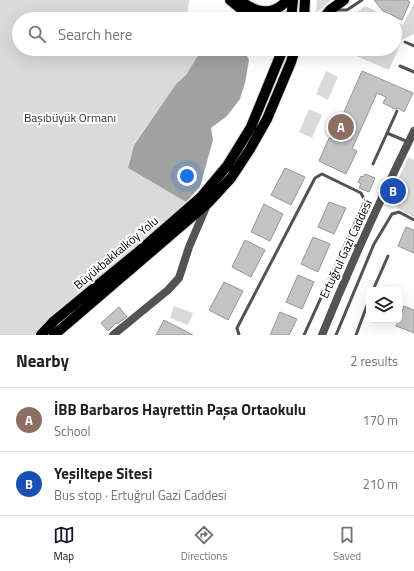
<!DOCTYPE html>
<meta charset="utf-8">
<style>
body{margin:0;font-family:"Titillium Web",sans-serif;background:#f6f6f6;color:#202124}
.controls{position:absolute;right:12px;bottom:12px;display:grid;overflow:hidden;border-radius:6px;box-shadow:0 4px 16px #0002}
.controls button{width:36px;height:36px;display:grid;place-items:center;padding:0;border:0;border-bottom:1px solid #e0e0e0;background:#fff;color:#202124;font:20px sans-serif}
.you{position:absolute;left:187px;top:176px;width:14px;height:14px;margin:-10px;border:3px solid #fff;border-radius:50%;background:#1a73e8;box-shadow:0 0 0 6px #1a73e833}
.badge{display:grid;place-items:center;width:26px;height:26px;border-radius:50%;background:#111827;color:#fff;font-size:13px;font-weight:700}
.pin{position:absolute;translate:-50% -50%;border:2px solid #fff;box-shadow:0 1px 4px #0006}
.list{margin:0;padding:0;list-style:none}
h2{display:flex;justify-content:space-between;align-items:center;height:52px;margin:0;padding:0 16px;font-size:17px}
h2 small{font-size:13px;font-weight:400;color:#757577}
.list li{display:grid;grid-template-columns:26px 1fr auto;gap:12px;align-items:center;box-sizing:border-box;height:64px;padding:0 16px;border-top:1px solid #e0e0e0}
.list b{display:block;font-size:15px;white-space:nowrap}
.list p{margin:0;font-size:13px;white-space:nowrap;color:#757577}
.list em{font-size:13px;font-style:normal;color:#757577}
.icon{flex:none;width:22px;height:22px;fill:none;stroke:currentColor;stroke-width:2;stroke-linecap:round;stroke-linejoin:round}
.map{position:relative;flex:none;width:414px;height:335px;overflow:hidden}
.search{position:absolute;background:#fff;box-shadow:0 4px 16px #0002;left:12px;right:12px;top:12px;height:44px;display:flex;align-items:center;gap:10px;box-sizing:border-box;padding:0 14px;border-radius:22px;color:#757577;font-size:15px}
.sheet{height:180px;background:#fff}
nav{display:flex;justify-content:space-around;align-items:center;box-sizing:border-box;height:56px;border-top:1px solid #e0e0e0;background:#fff;font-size:11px;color:#757577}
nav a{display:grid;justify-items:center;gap:2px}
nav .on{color:#111827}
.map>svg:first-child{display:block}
</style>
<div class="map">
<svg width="414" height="335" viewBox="0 0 414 335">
<rect width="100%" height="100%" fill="#fff"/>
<path fill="#dadada" d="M0,0H189L187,16L193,19H19V49H202L186,75L176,84L134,144L128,168L186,202L184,208L39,335H0Z
M317,0H331L316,13Z
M414,3V34L402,40L389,70L340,49H395V21L403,25Z
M288,5L285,19H266L264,17C275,16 281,13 288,5Z
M365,6L392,19H348Z
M326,71L338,77L328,100L316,94Z
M309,109L322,115L312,138L299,132Z
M408,157L414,160V217L397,208L399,201L390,198Z
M174,306L193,313L188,325L170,318Z"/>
<path fill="#a1a1a1" d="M202,49H244L249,60L245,83L240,99L227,116L211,128L213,140L200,187L186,202L128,168L134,145L176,84L186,75Z"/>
<path fill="#c3c3c3" stroke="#979797" d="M374,0H407L410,2L402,20L383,11Z
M362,71L413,93L404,112L398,108L395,109L383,103L386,97L377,93L352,149L357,151L346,174L319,161L329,138L332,139Z
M285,168L305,177L291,205L271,195Z
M365,174L375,178L369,192L359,188L361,184L358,182L361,176L363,177Z
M329,202L346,208L334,234L318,227Z
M264,204L283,214L270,241L251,232Z
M406,227L414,230V253L398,246Z
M313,237L330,244L318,272L301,264Z
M245,240L265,250L251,277L232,267Z
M298,275L314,282L302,309L286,302Z
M224,282L243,291L228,320L209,310Z
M404,306L414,310V333L396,326Z
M119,307L127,317L117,324L116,323L108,331L101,323Z
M280,312L297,319L289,335H270Z
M164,320L193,335H156Z"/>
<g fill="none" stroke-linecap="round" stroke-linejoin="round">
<g stroke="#dbdbdb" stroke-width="12">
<path id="trunk" d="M230,0L253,19
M240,0C255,13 273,17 287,0
M291,19L293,0
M304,19L305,0
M323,19L330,10L344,0
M41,335L54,321L138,252L201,197L227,166L251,127L283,49
M54,335L208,203L231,178L250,149L267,119L291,62L295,49"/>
</g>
<path stroke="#535353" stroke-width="3" d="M334,10H347L362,0
M405,42L414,46
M400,66L414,72
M387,133L408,142
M373,164L397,111
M346,242L359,247
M373,290L388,256
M239,335L237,328L315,178L322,174L361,193L365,201L304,335
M336,335L374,244L392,214L399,212L414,220
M356,335L369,300"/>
<path stroke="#535353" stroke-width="8" d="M113,335L168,290L179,278L189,247L207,205
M322,335C350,266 381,198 414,131"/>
<use href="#trunk" stroke="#000" stroke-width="10"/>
</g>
<g text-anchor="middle" stroke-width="4" stroke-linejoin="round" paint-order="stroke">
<g font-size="12" fill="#313131" stroke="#fff">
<text x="70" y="122">Başıbüyük Ormanı</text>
</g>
<g font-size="12" fill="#000" stroke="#fff">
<text transform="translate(346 249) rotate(-65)" y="4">Ertuğrul Gazi Caddesi</text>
<text transform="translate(116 253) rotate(-40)" y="4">Büyükbakkalköy Yolu</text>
</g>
</g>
</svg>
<div class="controls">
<button><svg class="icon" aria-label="layers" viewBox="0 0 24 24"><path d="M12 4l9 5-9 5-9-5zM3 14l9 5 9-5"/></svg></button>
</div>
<div class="you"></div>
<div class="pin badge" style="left:341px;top:127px;background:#8d6e63">A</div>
<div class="pin badge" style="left:393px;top:191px;background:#1a4fb4">B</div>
<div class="search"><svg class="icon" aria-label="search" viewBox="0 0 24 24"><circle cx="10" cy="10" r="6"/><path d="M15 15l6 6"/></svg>Search here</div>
</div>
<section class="sheet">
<h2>Nearby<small>2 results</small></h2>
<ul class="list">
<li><span class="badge" style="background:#8d6e63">A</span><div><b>İBB Barbaros Hayrettin Paşa Ortaokulu</b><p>School</p></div><em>170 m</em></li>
<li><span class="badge" style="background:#1a4fb4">B</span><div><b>Yeşiltepe Sitesi</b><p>Bus stop · Ertuğrul Gazi Caddesi</p></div><em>210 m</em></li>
</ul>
</section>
<nav>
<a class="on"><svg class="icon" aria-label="map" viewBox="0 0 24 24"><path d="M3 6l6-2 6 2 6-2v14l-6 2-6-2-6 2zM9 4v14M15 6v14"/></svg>Map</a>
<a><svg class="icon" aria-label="directions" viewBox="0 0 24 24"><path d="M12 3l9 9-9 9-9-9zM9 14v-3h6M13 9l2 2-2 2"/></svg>Directions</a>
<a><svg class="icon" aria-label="saved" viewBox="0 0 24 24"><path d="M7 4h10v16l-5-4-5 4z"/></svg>Saved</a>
</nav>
